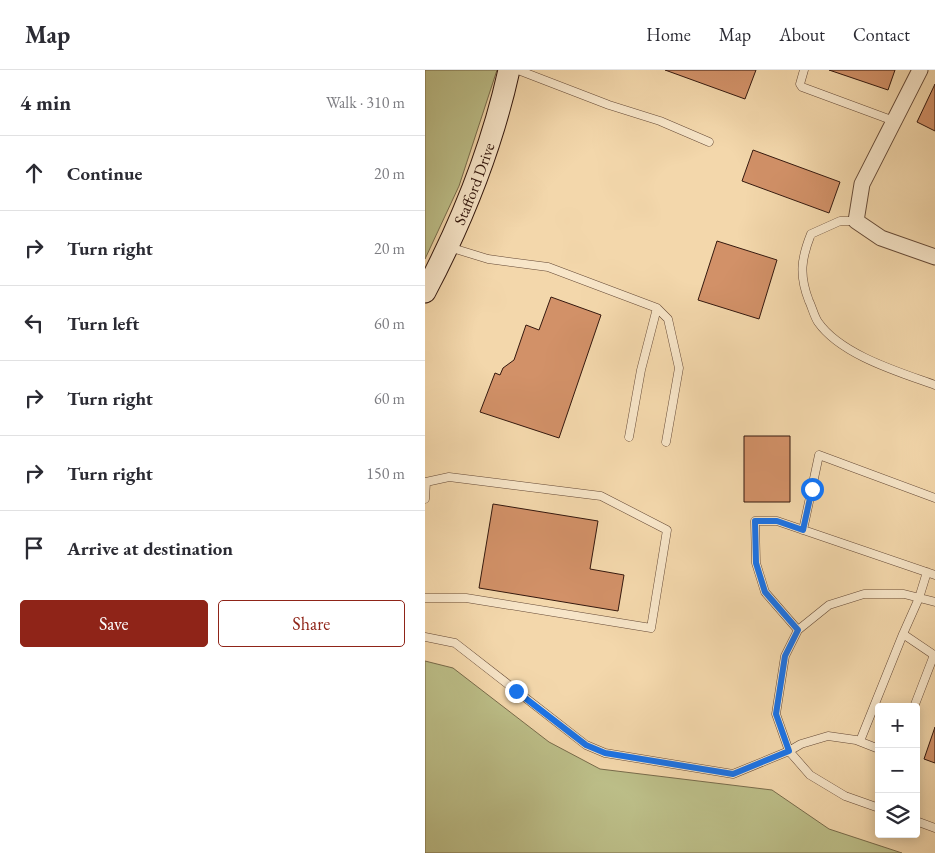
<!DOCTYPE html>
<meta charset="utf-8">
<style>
body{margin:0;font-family:"EB Garamond",serif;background:#f7f7f7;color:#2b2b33}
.controls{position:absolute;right:15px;bottom:15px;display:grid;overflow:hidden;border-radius:5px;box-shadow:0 2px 12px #0003}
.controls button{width:45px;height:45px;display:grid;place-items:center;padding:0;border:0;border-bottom:1px solid #e1e1e2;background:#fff;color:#2b2b33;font:25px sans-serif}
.stop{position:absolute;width:15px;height:15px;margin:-11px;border:4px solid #1a73e8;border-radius:50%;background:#fff}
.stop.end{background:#1a73e8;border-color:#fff;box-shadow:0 1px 5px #0008}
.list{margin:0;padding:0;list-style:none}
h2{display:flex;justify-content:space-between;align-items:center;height:65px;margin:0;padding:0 20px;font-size:21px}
h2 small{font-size:16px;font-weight:400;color:#7c7c81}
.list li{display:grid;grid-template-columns:32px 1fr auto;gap:15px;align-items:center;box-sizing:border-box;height:75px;padding:0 20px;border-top:1px solid #e1e1e2}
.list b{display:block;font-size:19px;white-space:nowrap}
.list em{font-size:16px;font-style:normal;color:#7c7c81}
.actions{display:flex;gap:10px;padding:15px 20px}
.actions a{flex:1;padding:11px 0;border:1px solid #8f2418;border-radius:5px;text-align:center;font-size:18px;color:#8f2418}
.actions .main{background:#8f2418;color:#fff}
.icon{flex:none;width:28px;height:28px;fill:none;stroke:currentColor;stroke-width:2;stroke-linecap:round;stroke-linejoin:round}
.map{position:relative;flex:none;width:510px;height:783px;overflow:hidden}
header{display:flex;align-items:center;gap:30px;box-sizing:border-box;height:70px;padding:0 25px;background:#fff;border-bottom:1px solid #e1e1e2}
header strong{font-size:24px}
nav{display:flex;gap:28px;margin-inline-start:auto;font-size:18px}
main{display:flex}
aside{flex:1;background:#fff}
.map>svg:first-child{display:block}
</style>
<header>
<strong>Map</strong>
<nav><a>Home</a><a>Map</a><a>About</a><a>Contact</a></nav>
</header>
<main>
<aside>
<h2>4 min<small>Walk · 310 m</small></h2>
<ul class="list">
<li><svg class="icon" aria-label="ahead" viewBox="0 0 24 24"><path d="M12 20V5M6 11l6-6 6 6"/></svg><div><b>Continue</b></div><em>20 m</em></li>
<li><svg class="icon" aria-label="right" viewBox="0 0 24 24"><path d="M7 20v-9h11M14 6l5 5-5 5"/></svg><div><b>Turn right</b></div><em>20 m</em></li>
<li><svg class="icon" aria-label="left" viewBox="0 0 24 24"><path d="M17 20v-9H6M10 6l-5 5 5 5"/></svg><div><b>Turn left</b></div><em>60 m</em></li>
<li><svg class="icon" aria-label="right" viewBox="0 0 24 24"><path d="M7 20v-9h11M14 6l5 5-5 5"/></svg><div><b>Turn right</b></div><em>60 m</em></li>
<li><svg class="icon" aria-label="right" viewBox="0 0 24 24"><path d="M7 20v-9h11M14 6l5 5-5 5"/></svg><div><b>Turn right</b></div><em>150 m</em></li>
<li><svg class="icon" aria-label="arrive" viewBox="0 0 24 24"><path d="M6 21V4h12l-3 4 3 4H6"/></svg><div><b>Arrive at destination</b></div></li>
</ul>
<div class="actions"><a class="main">Save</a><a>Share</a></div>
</aside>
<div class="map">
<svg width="510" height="783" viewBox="0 0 510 783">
<rect width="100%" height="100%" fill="#f3d7ab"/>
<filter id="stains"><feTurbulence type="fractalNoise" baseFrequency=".004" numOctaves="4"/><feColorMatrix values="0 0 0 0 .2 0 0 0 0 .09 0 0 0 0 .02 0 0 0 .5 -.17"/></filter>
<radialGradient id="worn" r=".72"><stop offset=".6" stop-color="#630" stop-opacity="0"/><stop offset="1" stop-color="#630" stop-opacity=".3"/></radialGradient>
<path fill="#bcbe88" stroke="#786b4b" d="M0,0H72L34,116L0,189Z
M0,591L28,598L124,672L175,699L347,720L404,759L477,783H0Z"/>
<path fill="#d29168" stroke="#34180e" d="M240,0H331L320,29Z
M404,0H470L463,20Z
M510,14V61L492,52Z
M328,80L415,112L404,143L317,111Z
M292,171L352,190L334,249L273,230Z
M126,227L176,245L134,368L55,342L70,303L75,305L78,298L89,290L101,255L114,260Z
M319,366H365V432H319Z
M68,434L173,451L165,499L199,505L193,541L54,518Z
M510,657V693L499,689Z"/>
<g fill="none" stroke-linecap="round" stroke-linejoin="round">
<g stroke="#644835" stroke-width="9">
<path id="lane" d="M93,0L184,35L235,51L284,72
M379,0L375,14L377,17L469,51
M431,151H415L386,164C376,189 374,205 384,231C387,237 389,246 393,252C416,285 474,302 510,315
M24,177L63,189L123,197L232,238L243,249L254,298L241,372
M204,367L216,300L232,238
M0,429L1,412L24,407L176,426L242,460L226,558L41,528H0
M378,460L394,385L510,428
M373,560L340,522L331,493L330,451H352L510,505
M0,567L30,573L161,675L180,683L308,704L364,681L376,674L403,666L431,670L454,679
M489,637L509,585L478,564L494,528L502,502
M435,671L478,564
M454,738L420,726L385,705L364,681L351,644L360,586L373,560L404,535L439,524H479L510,532
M491,751L510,758"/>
</g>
<g stroke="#644835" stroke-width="17">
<path id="street" d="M495,0L437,114L431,151L456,168L510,187"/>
</g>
<g stroke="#34180e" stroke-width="23">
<g id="secondary">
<path id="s1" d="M0,222C37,152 67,77 84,0"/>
</g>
</g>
<use href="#lane" stroke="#f7e5c8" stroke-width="8"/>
<use href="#street" stroke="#f7e5c8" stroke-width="15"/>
<use href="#secondary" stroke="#f7e5c8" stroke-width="21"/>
</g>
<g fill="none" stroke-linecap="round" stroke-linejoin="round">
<path stroke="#1a73e8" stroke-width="6" d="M91,621L161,675L180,683L308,704L364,681L351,644L360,586L373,560L340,522L331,493L330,451H352L378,460L387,419"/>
</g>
<g text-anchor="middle" stroke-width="5" stroke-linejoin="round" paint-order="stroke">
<g font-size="16" fill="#34180e" stroke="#f7e5c8">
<text dy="6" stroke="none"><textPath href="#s1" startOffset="119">Stafford Drive</textPath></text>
</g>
</g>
<rect width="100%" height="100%" filter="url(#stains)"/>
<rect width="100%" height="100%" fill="url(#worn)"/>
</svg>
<div class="controls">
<button>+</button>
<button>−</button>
<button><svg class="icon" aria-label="layers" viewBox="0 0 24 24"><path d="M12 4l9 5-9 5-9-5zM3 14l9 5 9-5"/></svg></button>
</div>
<div class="stop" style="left:387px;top:419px"></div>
<div class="stop end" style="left:91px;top:621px"></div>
</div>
</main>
